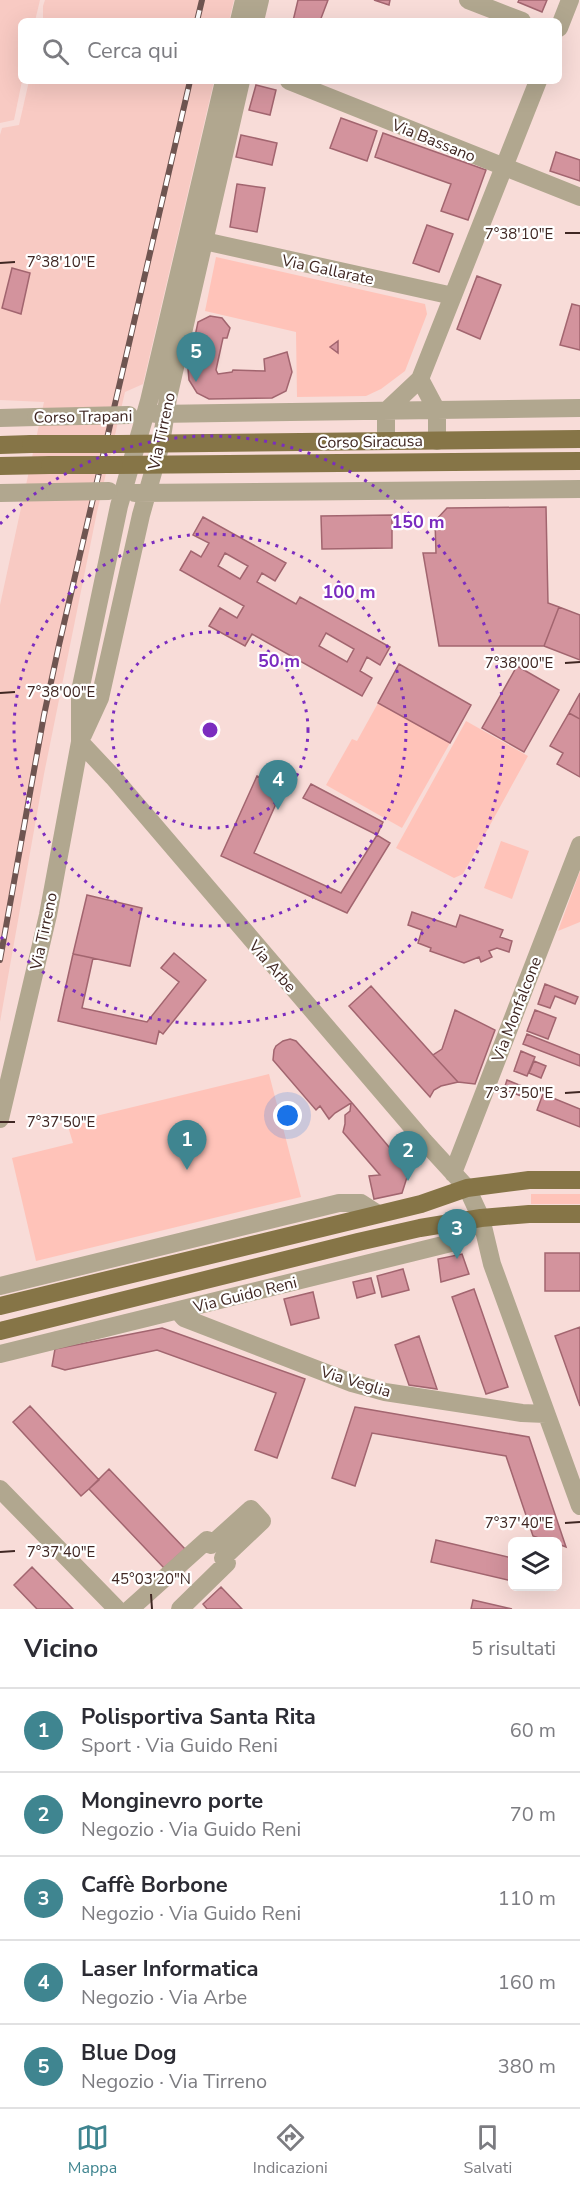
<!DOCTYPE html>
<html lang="it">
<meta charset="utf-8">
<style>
body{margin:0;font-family:"Nunito Sans",sans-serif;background:#f7f7f7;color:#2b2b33}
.controls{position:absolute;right:18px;bottom:18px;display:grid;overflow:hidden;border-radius:9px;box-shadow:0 6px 24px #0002}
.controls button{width:54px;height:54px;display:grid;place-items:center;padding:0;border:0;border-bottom:2px solid #e1e1e2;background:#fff;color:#2b2b33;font:30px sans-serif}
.you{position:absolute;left:288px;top:1116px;width:21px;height:21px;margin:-15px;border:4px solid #fff;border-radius:50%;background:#1a73e8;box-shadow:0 0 0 9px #1a73e833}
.badge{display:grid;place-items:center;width:39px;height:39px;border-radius:50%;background:#3f8590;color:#fff;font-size:20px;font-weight:700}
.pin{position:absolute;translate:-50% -50px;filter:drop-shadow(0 2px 3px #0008)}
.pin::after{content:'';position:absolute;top:32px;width:21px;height:18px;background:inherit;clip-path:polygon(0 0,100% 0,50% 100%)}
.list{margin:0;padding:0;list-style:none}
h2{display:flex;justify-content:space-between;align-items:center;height:78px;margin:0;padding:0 24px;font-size:26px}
h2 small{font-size:20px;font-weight:400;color:#7c7c81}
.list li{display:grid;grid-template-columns:39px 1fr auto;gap:18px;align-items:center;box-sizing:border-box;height:84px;padding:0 24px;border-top:2px solid #e1e1e2}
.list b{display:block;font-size:22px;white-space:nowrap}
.list p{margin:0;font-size:20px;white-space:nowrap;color:#7c7c81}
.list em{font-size:20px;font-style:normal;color:#7c7c81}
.icon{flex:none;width:33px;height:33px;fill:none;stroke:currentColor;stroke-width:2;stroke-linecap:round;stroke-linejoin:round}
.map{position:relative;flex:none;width:580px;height:1609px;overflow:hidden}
.search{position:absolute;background:#fff;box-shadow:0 6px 24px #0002;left:18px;right:18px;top:18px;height:66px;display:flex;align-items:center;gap:15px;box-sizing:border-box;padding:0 21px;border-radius:9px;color:#7c7c81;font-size:22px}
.sheet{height:498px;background:#fff}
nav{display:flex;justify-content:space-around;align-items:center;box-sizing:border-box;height:84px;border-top:2px solid #e1e1e2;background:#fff;font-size:16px;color:#7c7c81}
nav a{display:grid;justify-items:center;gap:3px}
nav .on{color:#3f8590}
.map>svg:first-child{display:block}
</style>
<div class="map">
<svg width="580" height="1609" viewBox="0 0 580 1609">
<rect width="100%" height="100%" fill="#f8dcd8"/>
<path fill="#f8cac3" d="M0,0H40L35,21H21L22,81L14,120L0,123Z
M45,0H234L229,21H43V6Z
M29,81H214L143,384L125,392L97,512L44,774L0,1022V605L44,402L0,400V135L2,128L19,125Z"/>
<path fill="#ffc3b9" d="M216,257L425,304L427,314L405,371L381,389L366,396L297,397L296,332L205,311Z
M378,703L450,743L402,828L326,785L352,739L357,741Z
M466,721L528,756L463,874L454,878L396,848Z
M501,841L529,851L512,899L484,888Z
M580,871V922L558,931Z
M269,1074L301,1197L36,1261L12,1158L73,1143L67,1123Z
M531,1194H580V1204H531Z"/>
<path fill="#d3939d" stroke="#a2656f" stroke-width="1.5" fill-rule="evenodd" d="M298,0H328L320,21H293Z
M374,0H390L389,5Z
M519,0H547L542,12L518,2Z
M256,85L276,90L270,115L249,110Z
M341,118L377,131L367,161L330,148Z
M383,133L486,170L468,220L441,211L451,184L375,157Z
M241,135L277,143L272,165L236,157Z
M556,152L580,160V181L550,171Z
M237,184L265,188L257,232L230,227Z
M427,225L453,234L439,272L413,263Z
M12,268L30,273L21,314L2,308Z
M477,276L501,285L480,339L457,329Z
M572,304L580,306V350L560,345Z
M210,316L222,318L230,328L227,338H223L216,370L218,374L232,372L233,370L265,371L264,359L287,352L292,372L286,391L272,398L209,399L197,393L189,380L188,369L198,322Z
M338,341V353L330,347Z
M546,507L548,603L559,607L544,646H439L423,553H436L435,521L447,508Z
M392,515V548L322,549L321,516Z
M203,517L286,563L275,581L262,573L257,582L296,604L300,597L390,647L380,665L367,657L360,671L372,678L362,696L252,634L245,646L209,626L220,608L237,618L244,606L180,570L191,551L201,557L209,543L193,535ZM225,553L248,566L240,579L218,566ZM326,633L354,649L347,662L319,646Z
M559,607L580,615V660L544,646Z
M399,664L471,705L450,743L378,703Z
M517,666L559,690L524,752L482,728Z
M580,693V719L569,713Z
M569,713L580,719V777L557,764L563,753L550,746Z
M257,776L283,788L254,853L341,893L377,835L390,843L347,913L221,856Z
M311,784L383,822L377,835L303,798Z
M87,895L142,908L130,966L73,954Z
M412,912L456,927L460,915L503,930L500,937L512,941L509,952L497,948L489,951L492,957L481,962L479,957L464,963L430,951L431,948L418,943L422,930L408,925Z
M174,953L206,980L163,1034L159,1031L156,1044L58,1021L73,954L93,958L82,1008L147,1022L179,982L161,968Z
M545,984L578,997L575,1004L555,996L550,1008L538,1004Z
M371,986L433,1055L458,1082L441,1086L434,1090L430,1097L413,1078L349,1006Z
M455,1010L495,1030L475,1084L458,1082L433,1055L442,1049Z
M535,1010L556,1018L548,1039L527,1031Z
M527,1034L580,1055V1066L523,1044Z
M290,1039L296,1041L353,1104L409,1171L402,1193L374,1199L369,1176L380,1175L343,1132L345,1124V1115L350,1111L351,1103L335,1113L329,1119L320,1106L316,1110L273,1060L274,1050L276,1046L283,1041Z
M521,1051L535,1057L527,1076L514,1071Z
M534,1061L546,1066L541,1078L529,1073Z
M507,1080L531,1090L528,1099L504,1089Z
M543,1094L580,1109V1127L537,1110Z
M545,1253H580V1291H545Z
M462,1254L469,1274L441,1282L438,1259Z
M403,1269L409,1290L382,1297L377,1276Z
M371,1278L375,1293L357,1298L353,1282Z
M474,1289L508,1387L486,1394L452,1297Z
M313,1292L319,1318L291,1325L284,1299Z
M580,1327V1406L555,1336Z
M162,1328L305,1379L277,1458L255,1450L276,1393L157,1350L65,1370L52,1366L55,1349Z
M419,1336L437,1389L409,1385L395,1345Z
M30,1406L99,1480L81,1496L13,1422Z
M355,1407L529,1437L566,1547L558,1544V1542H550L533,1536L506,1456L372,1433L355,1486L332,1478Z
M109,1469L185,1549L164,1568L89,1489Z
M436,1540L512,1558V1581L431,1562Z
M32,1567L73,1609H37L14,1585Z
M221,1587L242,1609H207L203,1604Z
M473,1600L512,1609H471Z"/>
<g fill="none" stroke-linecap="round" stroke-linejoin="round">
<path stroke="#b1a78f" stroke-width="18" d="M468,0L522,21
M239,21L244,0
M255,21L260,0
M559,28L570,0
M289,81L580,197
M204,241L453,296
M420,379L437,411V441
M156,414L580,408
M0,418L36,417
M386,441V411L420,379L538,81
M0,493L55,492
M135,493L580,489
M83,735L100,698L141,515L161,444L168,398L241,81
M80,742L113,777L424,1141L467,1188L481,1218L492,1264L580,1506
M0,1119L48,915L80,742V691L119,506L149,401L224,81
M453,1173L580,845
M0,1286L339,1203H361L378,1214
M178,1311L184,1318L352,1383L385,1392L522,1413L546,1414
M0,1354L455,1242L481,1218
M0,1489L117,1609
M130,1609L207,1540L211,1545L251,1509L262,1521L223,1558L227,1563L180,1609"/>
<path stroke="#867547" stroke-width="18" d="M118,444L580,439
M0,445L31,444
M114,465L580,461
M0,466L50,465
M0,1306L421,1204L467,1188L529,1180H580
M0,1331L358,1242L420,1228L481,1218L529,1214H580"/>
<g stroke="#6f5551" stroke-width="6">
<path id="rail" d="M197,21L202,0
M0,960L44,715L59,645L190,81"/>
</g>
<use href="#rail" stroke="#fff" stroke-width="4" stroke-dasharray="11" stroke-linecap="butt"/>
<path stroke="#b1a78f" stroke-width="18" d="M36,417L129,415
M55,492L109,491"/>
<path stroke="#867547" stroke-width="18" d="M31,444H118
M50,465H114"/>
</g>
<path fill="none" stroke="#402723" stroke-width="2" d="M565,233H580M0,263L15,262M565,663L580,662M0,693L15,692M565,1093L580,1092M0,1122H15M565,1523L580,1522M0,1552L15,1551M151,1594L152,1609"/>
<g fill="none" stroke="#7b2cbf" stroke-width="3" stroke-dasharray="3 6">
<circle cx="210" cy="730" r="98"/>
<circle cx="210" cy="730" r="196"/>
<path d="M0 524A294 294 0 1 1 0 936"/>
</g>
<g text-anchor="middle" stroke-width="4.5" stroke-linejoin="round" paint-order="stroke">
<g font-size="16" fill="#402723" stroke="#fff">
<text transform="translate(434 140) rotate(22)" y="6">Via Bassano</text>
<text transform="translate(328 269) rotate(12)" y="6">Via Gallarate</text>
<text transform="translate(83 416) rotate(-1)" y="6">Corso Trapani</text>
<text transform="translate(161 431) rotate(-78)" y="6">Via Tirreno</text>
<text transform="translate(370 441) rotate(-1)" y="6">Corso Siracusa</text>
<text transform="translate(43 931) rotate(-78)" y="6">Via Tirreno</text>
<text transform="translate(273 966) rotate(49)" y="6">Via Arbe</text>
<text transform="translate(516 1009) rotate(-69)" y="6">Via Monfalcone</text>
<text transform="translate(245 1294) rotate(-14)" y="6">Via Guido Reni</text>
<text transform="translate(356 1381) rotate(17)" y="6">Via Veglia</text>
</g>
</g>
<g font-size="15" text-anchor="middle" fill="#402723" stroke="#fff" stroke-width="4.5" stroke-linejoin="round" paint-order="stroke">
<text x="519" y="239">7°38'10"E</text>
<text x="61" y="267">7°38'10"E</text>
<text x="519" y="668">7°38'00"E</text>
<text x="61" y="697">7°38'00"E</text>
<text x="519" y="1098">7°37'50"E</text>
<text x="61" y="1127">7°37'50"E</text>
<text x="519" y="1528">7°37'40"E</text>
<text x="61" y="1557">7°37'40"E</text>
<text x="151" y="1584">45°03'20"N</text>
</g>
<circle cx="210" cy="730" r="9" fill="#7b2cbf" stroke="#fff" stroke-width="3"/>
<g font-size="18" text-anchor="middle" font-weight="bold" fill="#7b2cbf" stroke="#fff" stroke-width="4.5" stroke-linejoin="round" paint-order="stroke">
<text x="418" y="528">150 m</text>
<text x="349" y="598">100 m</text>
<text x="279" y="667">50 m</text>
</g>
</svg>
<div class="controls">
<button><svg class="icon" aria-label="layers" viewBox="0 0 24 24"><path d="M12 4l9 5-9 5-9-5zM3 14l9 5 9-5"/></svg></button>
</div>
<div class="you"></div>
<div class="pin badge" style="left:187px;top:1170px">1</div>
<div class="pin badge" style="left:408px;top:1181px">2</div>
<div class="pin badge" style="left:457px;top:1259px">3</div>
<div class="pin badge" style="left:278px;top:810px">4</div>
<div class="pin badge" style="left:196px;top:382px">5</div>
<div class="search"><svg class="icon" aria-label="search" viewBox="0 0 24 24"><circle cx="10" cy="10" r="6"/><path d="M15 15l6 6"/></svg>Cerca qui</div>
</div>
<section class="sheet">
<h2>Vicino<small>5 risultati</small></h2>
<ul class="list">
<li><span class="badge">1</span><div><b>Polisportiva Santa Rita</b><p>Sport · Via Guido Reni</p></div><em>60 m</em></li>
<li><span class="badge">2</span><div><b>Monginevro porte</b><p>Negozio · Via Guido Reni</p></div><em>70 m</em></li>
<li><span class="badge">3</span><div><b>Caffè Borbone</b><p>Negozio · Via Guido Reni</p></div><em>110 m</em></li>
<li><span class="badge">4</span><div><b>Laser Informatica</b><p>Negozio · Via Arbe</p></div><em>160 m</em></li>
<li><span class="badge">5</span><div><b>Blue Dog</b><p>Negozio · Via Tirreno</p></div><em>380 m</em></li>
</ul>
</section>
<nav>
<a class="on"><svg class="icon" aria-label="map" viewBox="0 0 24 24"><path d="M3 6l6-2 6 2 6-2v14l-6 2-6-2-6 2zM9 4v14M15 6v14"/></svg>Mappa</a>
<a><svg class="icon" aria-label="directions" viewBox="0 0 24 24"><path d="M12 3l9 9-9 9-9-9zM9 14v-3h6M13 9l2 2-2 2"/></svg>Indicazioni</a>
<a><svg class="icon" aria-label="saved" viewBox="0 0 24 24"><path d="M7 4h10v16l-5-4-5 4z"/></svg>Salvati</a>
</nav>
